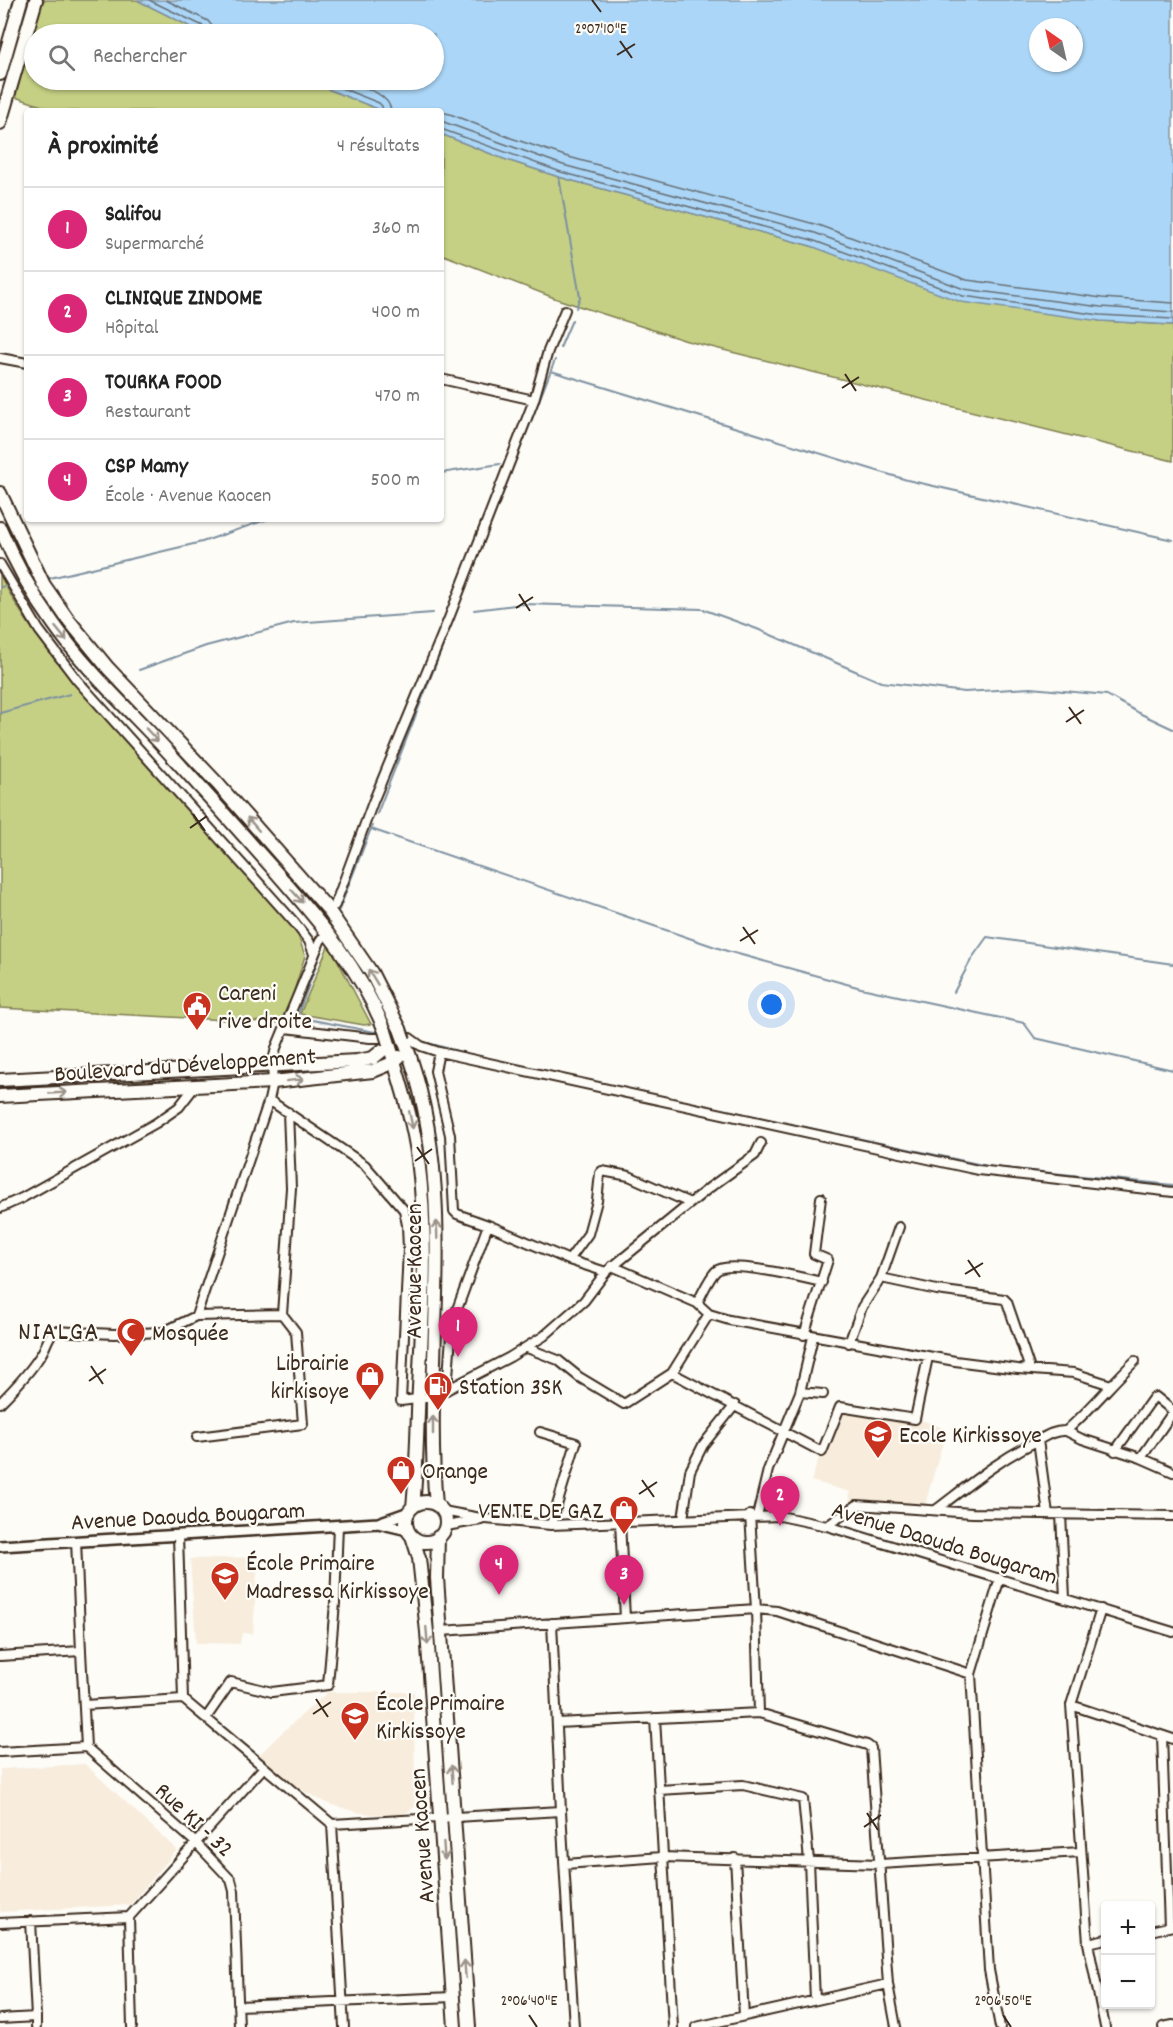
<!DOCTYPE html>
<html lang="fr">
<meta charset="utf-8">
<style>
body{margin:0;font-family:Dekko,sans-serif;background:#f2f2f2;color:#222}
.controls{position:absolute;right:18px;bottom:18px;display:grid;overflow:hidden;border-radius:6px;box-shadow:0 2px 4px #0004}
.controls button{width:54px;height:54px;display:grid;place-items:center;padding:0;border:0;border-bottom:2px solid #e0e0e0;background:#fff;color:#222;font:30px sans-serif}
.compass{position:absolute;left:1029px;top:18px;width:54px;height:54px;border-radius:50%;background:#fff;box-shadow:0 2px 4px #0004;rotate:326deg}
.you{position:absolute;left:772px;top:1005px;width:21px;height:21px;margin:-15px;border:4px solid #fff;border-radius:50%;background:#1a73e8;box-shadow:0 0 0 9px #1a73e833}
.badge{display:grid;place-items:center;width:39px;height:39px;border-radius:50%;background:#db2777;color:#fff;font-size:20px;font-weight:700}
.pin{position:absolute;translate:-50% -50px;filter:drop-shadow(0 2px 3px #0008)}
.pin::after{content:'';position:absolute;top:32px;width:21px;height:18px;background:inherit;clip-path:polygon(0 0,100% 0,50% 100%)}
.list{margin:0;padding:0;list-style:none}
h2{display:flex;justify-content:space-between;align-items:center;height:78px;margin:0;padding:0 24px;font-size:26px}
h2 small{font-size:20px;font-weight:400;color:#767676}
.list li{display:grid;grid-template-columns:39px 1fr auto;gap:18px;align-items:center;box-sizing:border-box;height:84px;padding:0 24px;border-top:2px solid #e0e0e0}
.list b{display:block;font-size:22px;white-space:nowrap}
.list p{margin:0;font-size:20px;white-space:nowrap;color:#767676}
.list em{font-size:20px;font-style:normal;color:#767676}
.icon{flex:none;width:33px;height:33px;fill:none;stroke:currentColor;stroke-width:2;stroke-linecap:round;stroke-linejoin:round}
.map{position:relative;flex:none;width:1173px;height:2027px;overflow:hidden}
.search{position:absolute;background:#fff;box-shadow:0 2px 4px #0004;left:24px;top:24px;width:420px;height:66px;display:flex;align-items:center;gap:15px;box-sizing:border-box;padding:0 21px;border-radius:33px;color:#767676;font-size:22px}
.panel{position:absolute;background:#fff;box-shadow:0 2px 4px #0004;left:24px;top:108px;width:420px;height:414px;border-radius:6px}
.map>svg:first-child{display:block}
</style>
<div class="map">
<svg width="1173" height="2027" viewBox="0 0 1173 2027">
<rect width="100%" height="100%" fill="#fdfcf7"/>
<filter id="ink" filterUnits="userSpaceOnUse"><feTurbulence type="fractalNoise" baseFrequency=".0167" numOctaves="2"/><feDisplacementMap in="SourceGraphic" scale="12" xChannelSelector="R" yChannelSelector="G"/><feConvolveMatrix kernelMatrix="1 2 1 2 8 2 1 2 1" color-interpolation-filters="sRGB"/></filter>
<g filter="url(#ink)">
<path fill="#f8eddd" d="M838,1402L915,1414L918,1419L941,1427V1432L945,1435L923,1512L855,1508L849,1504L850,1492L811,1481Z
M258,1557L253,1634L242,1633L240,1644L196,1643L190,1559Z
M328,1692H414L415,1807L401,1816L360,1813L326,1803L296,1787L259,1755L277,1737Z
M85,1764L177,1850L130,1905L0,1912V1769Z"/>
<path fill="#c5d084" stroke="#807d51" stroke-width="1.5" d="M42,0H137L205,34H34V80H305L383,111H57L15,97Z
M441,134L504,159L559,177L811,246L1100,321L1173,325V461L687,341L557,299L441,254Z
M0,575C32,640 84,695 132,748C180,801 228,854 277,906L297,932L305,956L284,1023L0,1008Z
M329,944L371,1024L364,1025L300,1014Z"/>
<path fill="#abd6f7" stroke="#7e91a0" stroke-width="1.5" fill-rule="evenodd" d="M137,0H1173V325L1100,321L961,302L811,246L559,177L504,159L441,134V111H383L305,80H434V34H205ZM1038,27H1074V63H1038Z"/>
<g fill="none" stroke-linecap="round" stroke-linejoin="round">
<path stroke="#686f75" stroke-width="1.5" d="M149,0L203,26L206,34
M166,0L208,21L212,26L214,34
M321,80L379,103L382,106L383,111
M341,80C357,86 389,91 391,111
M441,112L450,114L511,138L565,156L818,225L967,280L1102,298L1173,303
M441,121L563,165L815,233L964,289L1101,307L1173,312
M441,129L561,172L812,240L963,296L1100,315L1173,319"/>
<path stroke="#7e91a0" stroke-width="2" d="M559,177L580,297L576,308
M560,348L572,320
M551,371L907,480L1173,540
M441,473L500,464
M50,578L202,542L268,519
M1,587L9,585
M474,610L523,604L702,609L757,629L881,682L965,692L1031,688L1107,695L1139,713L1173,729
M139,670L206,646L294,623L433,613
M0,713L70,694
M377,814L555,360
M371,829L727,951L861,988L1024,1023L1035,1038L1173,1070
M339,910L372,826
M324,944L297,1017L380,1033
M954,992L972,958L987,937L1173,964
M420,1041L484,1058
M613,1086L992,1167L1173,1185"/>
<g stroke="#3b2a1e" stroke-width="12">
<path id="minor" d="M0,358L27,363
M441,379L534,400
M0,564L39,630L77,680L294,922L309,941L314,954
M335,905L373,802L449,618L534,400L548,351L565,310
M285,1028L370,1038H410L421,1046L439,1052L978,1170L1173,1192
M439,1052L435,1071L450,1135L454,1211L457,1214L488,1225
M269,1100L365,1165L404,1210L407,1225L408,1249L401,1401L433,1397L510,1357L544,1336L584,1301L606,1272L709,1188L755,1155L761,1143
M0,1208L22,1198L156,1123L179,1107L196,1085
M569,1260L588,1234L597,1201L600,1173L602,1171L629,1176L690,1203
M612,1266L697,1303L709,1314L729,1320L955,1361L1018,1369L1074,1373L1111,1385
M881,1278L937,1290L1004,1299L1007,1302L1030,1369
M697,1303C703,1293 708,1279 716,1271C729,1259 803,1278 822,1282
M709,1314L672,1373L822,1452L840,1407L915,1419L928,1357
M196,1316L269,1100L273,1082L272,1065L276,1048L321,939
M804,1335L828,1260L814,1254L821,1198
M849,1343L862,1307L881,1278L899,1227
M527,1348L558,1360L579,1377L624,1404L672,1373
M1135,1361C1111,1384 1091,1409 1066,1431L1082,1439L1141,1458L1173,1472
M447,1390L452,1323L488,1225L569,1260L606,1272
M800,1392L823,1394
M0,1403C15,1388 29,1373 40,1356C46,1348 47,1338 54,1331L114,1334L163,1332L196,1316L282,1314
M540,1432L576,1443L551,1525
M197,1437L303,1424L296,1332L282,1314L291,1188L288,1112
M1038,1440L1048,1514
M1115,1451L1153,1398L1156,1397L1173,1411
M1141,1458L1173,1412
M937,1509C970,1484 997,1461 1035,1442C1044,1437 1054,1430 1066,1431
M443,1511L486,1519L551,1525L780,1516L827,1526L1173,1632
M1061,1514L1065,1598
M750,1515L756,1609L759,1713
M757,1516L768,1470L800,1392L813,1337
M683,1519L690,1471L703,1445L735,1405
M620,1522L625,1618
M446,1526L481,1520
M827,1526L857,1505L972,1513L1173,1516
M178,1535L183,1699
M1101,1609L1071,1705L1088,1943L1105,2027
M441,1631L756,1609L777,1611L971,1674
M81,1651L86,1747
M0,1656L81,1651L76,1541
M84,1705L183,1699L332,1824L561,1811L552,1623
M1071,1705L1173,1739
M206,1718L231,1682L272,1692L328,1685L335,1603L338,1525
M655,1718L673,2027
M557,1723L759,1713L867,1745L871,1748L888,1984L896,2027
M1162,1736L1169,1927
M0,1752L86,1747L196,1843L231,1880L234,1891L239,2027
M659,1790L743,1785L803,1799L809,1861L815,2000
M561,1811L574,2027
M332,1824L344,2027
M735,1858L744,2016
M565,1864L662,1857L880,1864L1081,1852
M0,1923L129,1917
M1150,1931L1173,1926
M1088,1943L1106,1939
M238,2006L453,1997
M36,2017V2027
M0,2019L36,2017L31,1921
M132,2027L129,1917L264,1767
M696,2027L888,1984
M1000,2027L989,1970L971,1674L1000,1578
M1163,2027L1173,2025"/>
</g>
<g stroke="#3b2a1e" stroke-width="14">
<path id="tertiary" d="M378,1523L408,1530
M0,1546L378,1523L409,1512"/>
</g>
<g stroke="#3b2a1e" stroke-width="16">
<path id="trunk" d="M0,74L21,0
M0,123L36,0
M0,493L44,585L67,618L108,668L217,783L327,908L371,972L400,1029
M0,528C14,561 32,594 53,623C83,666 123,704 159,742C198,784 236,827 275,871C318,920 361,969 385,1031
M404,1040C462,1189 422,1350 436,1505
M389,1044C400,1082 413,1120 418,1159C428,1236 423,1311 419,1388C417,1428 417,1467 413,1507
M0,1080L357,1061L373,1058L389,1045
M0,1096L273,1082L373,1071L390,1064L399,1057
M406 1522a20 20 0 1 1 40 0a20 20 0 1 1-40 0Z
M412,1536L419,1558L427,1632L455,2027
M438,1537L437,1578L469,2027"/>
</g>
<use href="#minor" stroke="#fdfcf7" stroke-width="8"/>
<use href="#tertiary" stroke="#fdfcf7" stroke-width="9"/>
<use href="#trunk" stroke="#fdfcf7" stroke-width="12"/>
<g stroke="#3b2a1e" stroke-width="16" stroke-linecap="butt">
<path id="trunk-bridge" d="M400,1029L404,1040
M385,1031L389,1044"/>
</g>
<use href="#trunk-bridge" stroke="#fdfcf7" stroke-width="12"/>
</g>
<defs><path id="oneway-shaft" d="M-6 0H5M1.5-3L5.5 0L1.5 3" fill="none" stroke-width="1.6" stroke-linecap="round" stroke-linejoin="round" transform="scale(1.5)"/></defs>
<g stroke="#9c938a">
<use href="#oneway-shaft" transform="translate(61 634) rotate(51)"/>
<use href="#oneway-shaft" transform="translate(152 735) rotate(47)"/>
<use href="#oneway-shaft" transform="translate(253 824) rotate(-131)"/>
<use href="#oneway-shaft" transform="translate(297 896) rotate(49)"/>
<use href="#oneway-shaft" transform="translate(373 977) rotate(-121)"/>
<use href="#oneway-shaft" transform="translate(295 1080) rotate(-7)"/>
<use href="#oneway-shaft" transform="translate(58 1093) rotate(-3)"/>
<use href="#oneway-shaft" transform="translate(411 1120) rotate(78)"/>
<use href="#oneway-shaft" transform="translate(437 1230) rotate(-92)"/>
<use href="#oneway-shaft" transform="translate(433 1425) rotate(-90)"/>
<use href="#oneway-shaft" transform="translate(427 1636) rotate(85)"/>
<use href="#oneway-shaft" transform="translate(452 1774) rotate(-94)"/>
<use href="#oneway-shaft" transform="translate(444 1851) rotate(86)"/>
<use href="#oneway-shaft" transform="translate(465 1969) rotate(-94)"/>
</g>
</g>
<path fill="none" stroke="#3b2a1e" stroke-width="2" d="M592,0L601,12M620,41L632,58M617,55L635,44M845,374L856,391M842,388L859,377M519,594L530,611M516,608L533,597M1069,707L1081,724M1066,722L1084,710M193,814L205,831M190,828L207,816M743,927L755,944M740,941L758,930M417,1147L429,1164M415,1161L432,1149M968,1260L980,1277M965,1274L983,1263M91,1366L103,1384M89,1381L106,1369M642,1480L654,1497M639,1494L657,1482M316,1699L328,1717M313,1714L331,1702M867,1813L878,1830M864,1827L881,1815M529,2015L537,2027M1003,2015L1011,2027"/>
<defs>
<g id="civic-pin" transform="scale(1.5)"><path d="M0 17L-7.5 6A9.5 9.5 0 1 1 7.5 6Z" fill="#c8321e" stroke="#fdfcf7"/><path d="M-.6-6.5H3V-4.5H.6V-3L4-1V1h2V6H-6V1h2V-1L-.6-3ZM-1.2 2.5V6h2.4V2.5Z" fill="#fff"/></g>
<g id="mosque-pin" transform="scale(1.5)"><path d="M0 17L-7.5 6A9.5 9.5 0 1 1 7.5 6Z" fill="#c8321e" stroke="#fdfcf7"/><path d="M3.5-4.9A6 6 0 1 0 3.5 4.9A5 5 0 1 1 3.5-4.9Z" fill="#fff"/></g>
<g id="shop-pin" transform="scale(1.5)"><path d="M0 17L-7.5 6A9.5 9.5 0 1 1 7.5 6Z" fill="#c8321e" stroke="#fdfcf7"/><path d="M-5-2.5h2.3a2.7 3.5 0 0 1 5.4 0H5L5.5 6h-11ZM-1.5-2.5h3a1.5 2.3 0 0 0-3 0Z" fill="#fff"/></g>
<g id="fuel-pin" transform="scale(1.5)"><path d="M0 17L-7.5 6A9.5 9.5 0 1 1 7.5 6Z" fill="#c8321e" stroke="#fdfcf7"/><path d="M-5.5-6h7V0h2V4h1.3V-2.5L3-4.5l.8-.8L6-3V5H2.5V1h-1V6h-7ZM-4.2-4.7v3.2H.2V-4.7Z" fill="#fff"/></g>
<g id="school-pin" transform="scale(1.5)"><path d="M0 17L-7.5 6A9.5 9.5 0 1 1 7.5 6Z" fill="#c8321e" stroke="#fdfcf7"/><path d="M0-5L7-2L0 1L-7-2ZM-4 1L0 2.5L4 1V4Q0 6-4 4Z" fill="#fff"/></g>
</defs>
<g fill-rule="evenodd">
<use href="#civic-pin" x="197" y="1006"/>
<use href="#mosque-pin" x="131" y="1332"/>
<use href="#shop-pin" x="370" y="1376"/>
<use href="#fuel-pin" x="438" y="1386"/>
<use href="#school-pin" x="878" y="1434"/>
<use href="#shop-pin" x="401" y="1470"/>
<use href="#shop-pin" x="624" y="1510"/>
<use href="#school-pin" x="225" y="1576"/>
<use href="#school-pin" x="355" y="1716"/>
</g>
<g text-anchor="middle" stroke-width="4.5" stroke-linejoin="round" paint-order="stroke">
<g font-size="24" fill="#3b2a1e" stroke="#fdfcf7" text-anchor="start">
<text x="218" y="1000">Careni<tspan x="218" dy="28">rive droite</tspan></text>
<text x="152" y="1340">Mosquée</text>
<text x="349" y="1370" text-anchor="end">Librairie<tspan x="349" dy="28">kirkisoye</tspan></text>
<text x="459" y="1394">Station 3SK</text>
<text x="899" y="1442">Ecole Kirkissoye</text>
<text x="422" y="1478">Orange</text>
<text x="603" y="1518" text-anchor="end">VENTE DE GAZ</text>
<text x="246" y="1570">École Primaire<tspan x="246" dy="28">Madressa Kirkissoye</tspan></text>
<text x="376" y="1710">École Primaire<tspan x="376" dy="28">Kirkissoye</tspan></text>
</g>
<g font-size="24" fill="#3b2a1e" stroke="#fdfcf7">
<text transform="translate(185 1064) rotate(-4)" y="8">Boulevard du Développement</text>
<text transform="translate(413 1271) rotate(-90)" y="8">Avenue Kaocen</text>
<text transform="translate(188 1515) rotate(-3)" y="8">Avenue Daouda Bougaram</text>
<text transform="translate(945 1542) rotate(17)" y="8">Avenue Daouda Bougaram</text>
<text transform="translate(195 1819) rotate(43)" y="8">Rue KI - 32</text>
<text transform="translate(421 1836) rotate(-94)" y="8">Avenue Kaocen</text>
</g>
<g font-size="26" letter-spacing="1.5" fill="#3b2a1e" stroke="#fdfcf7">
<text x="59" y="1339">NIALGA</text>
</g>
</g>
<g font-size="15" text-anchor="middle" fill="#3b2a1e" stroke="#fdfcf7" stroke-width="4.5" stroke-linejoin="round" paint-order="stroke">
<text x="601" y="33">2°07'10"E</text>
<text x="529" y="2005">2°06'40"E</text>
<text x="1003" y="2005">2°06'50"E</text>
</g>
</svg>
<div class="controls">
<button>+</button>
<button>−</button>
</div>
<svg class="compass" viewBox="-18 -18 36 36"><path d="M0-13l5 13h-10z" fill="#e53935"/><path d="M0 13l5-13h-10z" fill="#767676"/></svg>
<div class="you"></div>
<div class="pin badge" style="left:458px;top:1357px">1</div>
<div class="pin badge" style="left:780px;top:1526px">2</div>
<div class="pin badge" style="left:624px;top:1605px">3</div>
<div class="pin badge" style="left:499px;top:1595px">4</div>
<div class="search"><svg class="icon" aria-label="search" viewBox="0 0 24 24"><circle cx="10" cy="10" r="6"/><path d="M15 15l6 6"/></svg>Rechercher</div>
<section class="panel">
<h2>À proximité<small>4 résultats</small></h2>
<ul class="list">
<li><span class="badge">1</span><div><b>Salifou</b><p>Supermarché</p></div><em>360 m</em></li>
<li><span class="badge">2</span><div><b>CLINIQUE ZINDOME</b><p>Hôpital</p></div><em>400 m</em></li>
<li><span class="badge">3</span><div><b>TOURKA FOOD</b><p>Restaurant</p></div><em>470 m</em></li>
<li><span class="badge">4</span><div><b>CSP Mamy</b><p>École · Avenue Kaocen</p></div><em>500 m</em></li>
</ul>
</section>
</div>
